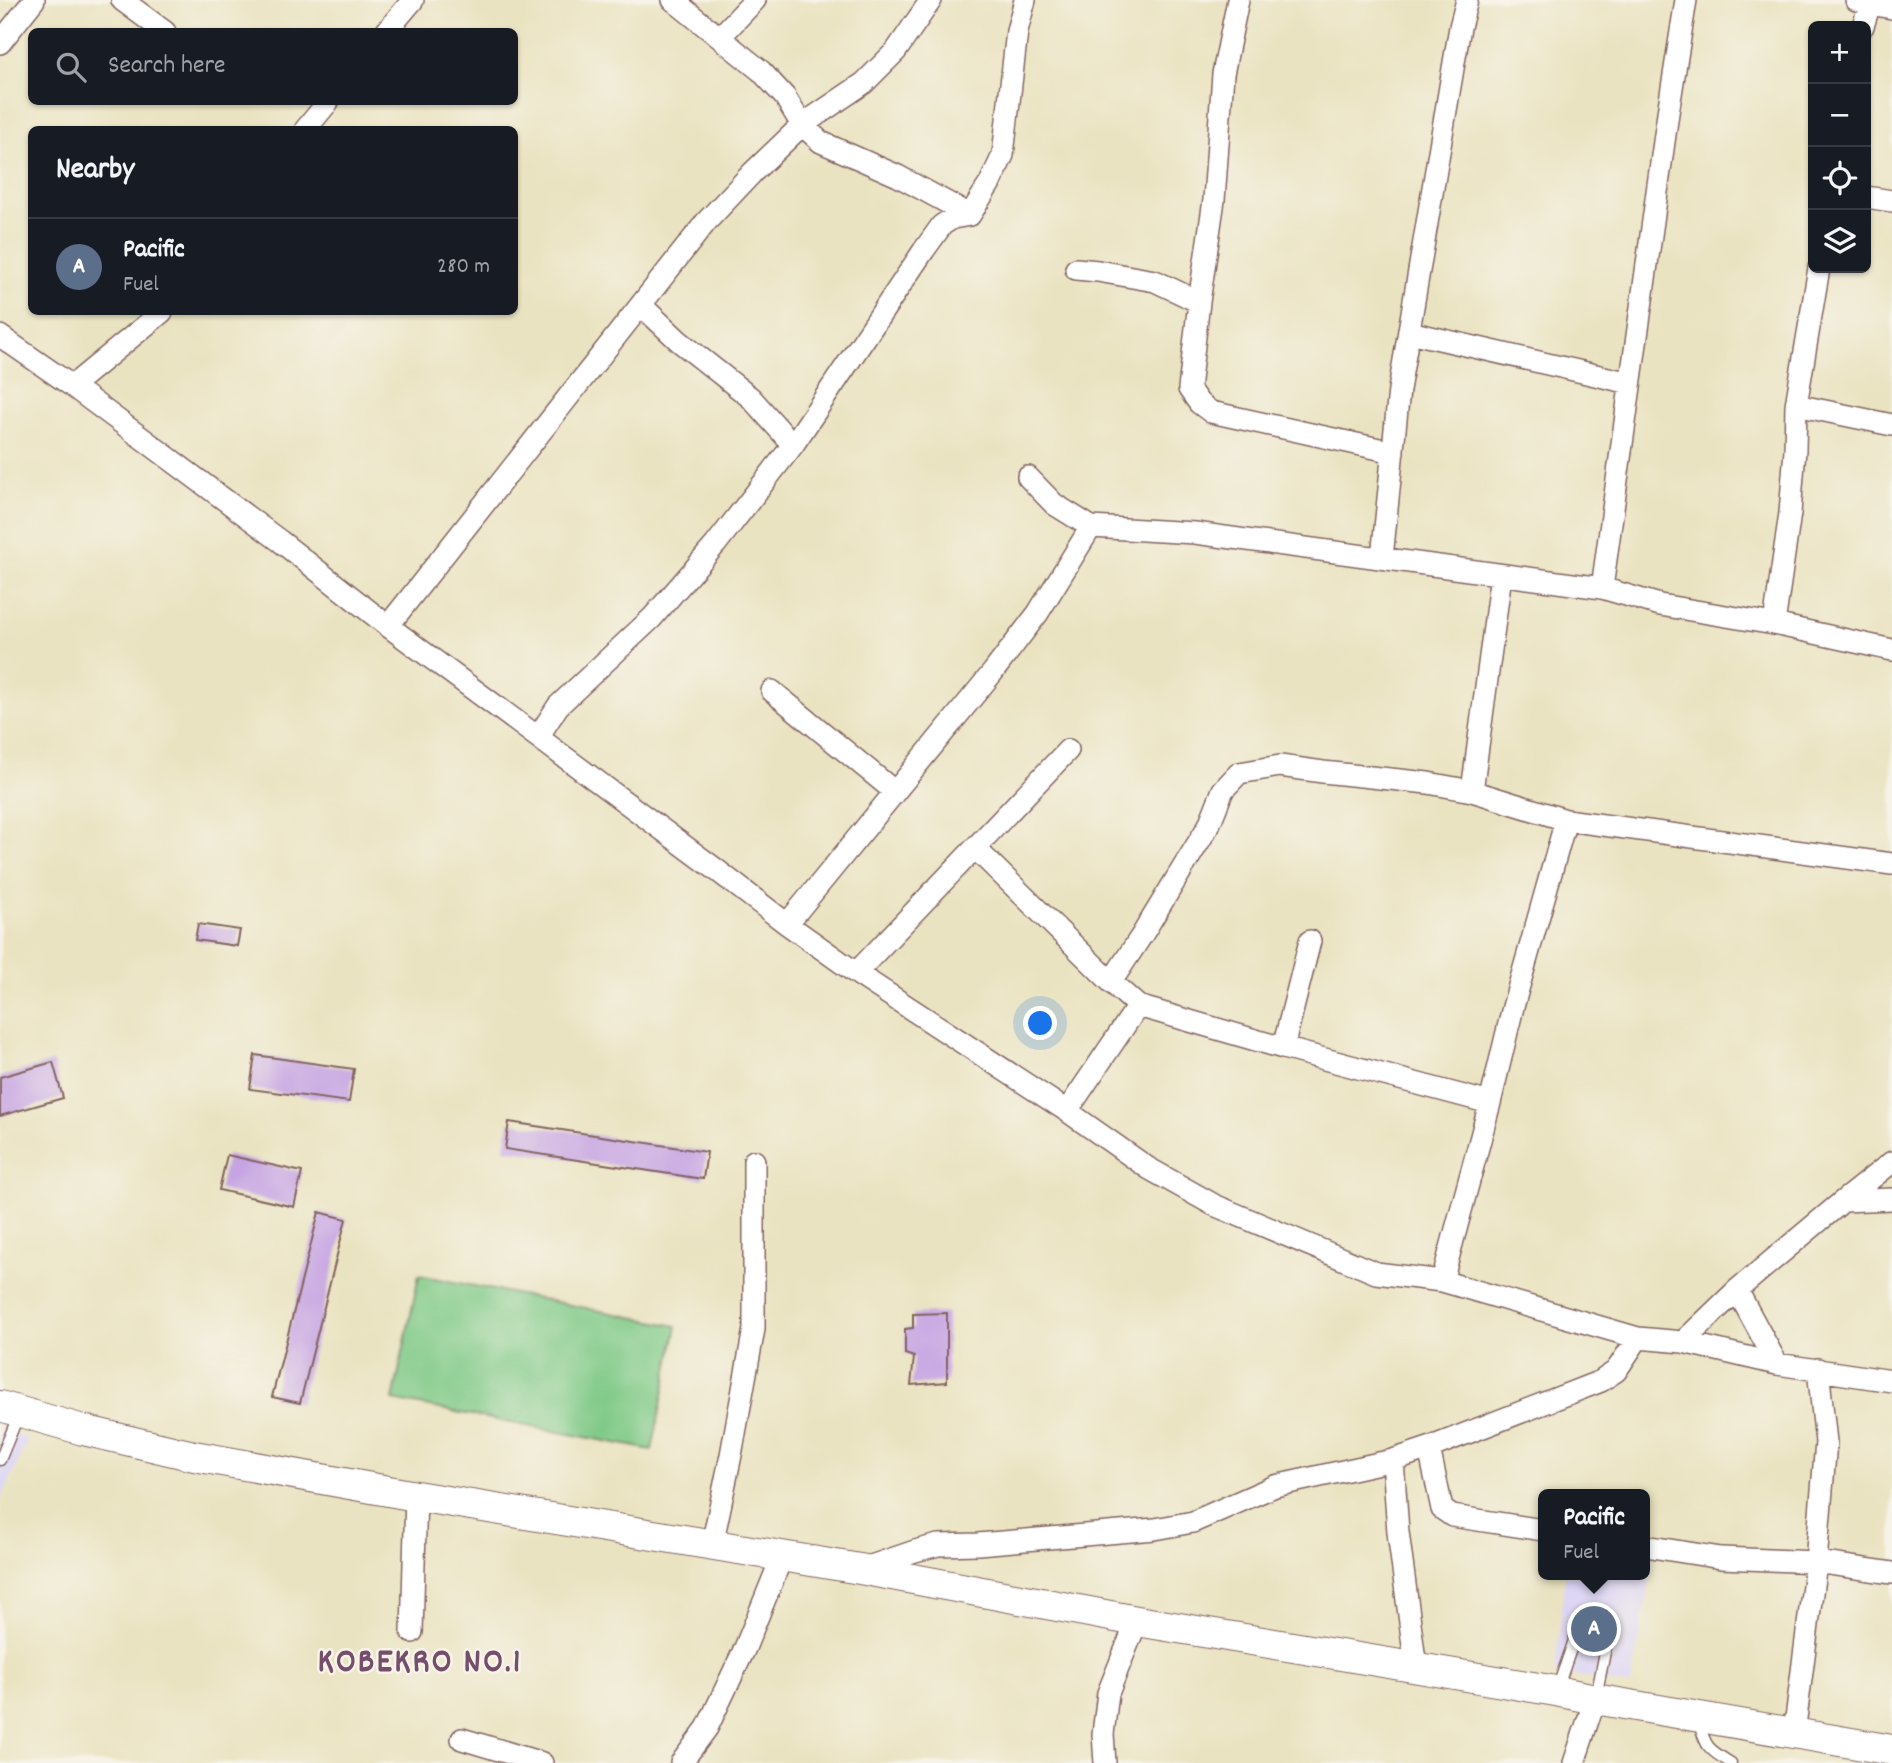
<!DOCTYPE html>
<meta charset="utf-8">
<style>
body{margin:0;font-family:Dekko,sans-serif;background:#242831;color:#f1f3f6}
.controls{position:absolute;right:21px;top:21px;display:grid;overflow:hidden;border-radius:10px;box-shadow:0 2px 5px #0004}
.controls button{width:63px;height:63px;display:grid;place-items:center;padding:0;border:0;border-bottom:2px solid #363941;background:#171b24;color:#f1f3f6;font:35px sans-serif}
.you{position:absolute;left:1041px;top:1024px;width:24px;height:24px;margin:-18px;border:5px solid #fff;border-radius:50%;background:#1a73e8;box-shadow:0 0 0 10px #1a73e833}
.badge{display:grid;place-items:center;width:46px;height:46px;border-radius:50%;background:#d1495b;color:#fff;font-size:23px;font-weight:700}
.pin{position:absolute;translate:-50% -50%;border:4px solid #fff;box-shadow:0 2px 7px #0006}
.popup{position:absolute;left:1538px;top:1489px;width:112px;height:91px;box-sizing:border-box;display:grid;place-content:center;border-radius:10px;background:#171b24;filter:drop-shadow(0 2px 5px #0005);font-size:23px;white-space:nowrap;color:#9ea1a6}
.popup b{font-size:26px;color:#f1f3f6}
.popup::after{content:'';position:absolute;left:50%;top:100%;margin-left:-14px;border:14px solid transparent;border-top-color:#171b24}
.list{margin:0;padding:0;list-style:none}
h2{display:flex;justify-content:space-between;align-items:center;height:91px;margin:0;padding:0 28px;font-size:30px}
h2 small{font-size:23px;font-weight:400;color:#9ea1a6}
.list li{display:grid;grid-template-columns:46px 1fr auto;gap:21px;align-items:center;box-sizing:border-box;height:98px;padding:0 28px;border-top:2px solid #363941}
.list b{display:block;font-size:26px;white-space:nowrap}
.list p{margin:0;font-size:23px;white-space:nowrap;color:#9ea1a6}
.list em{font-size:23px;font-style:normal;color:#9ea1a6}
.icon{flex:none;width:38px;height:38px;fill:none;stroke:currentColor;stroke-width:2;stroke-linecap:round;stroke-linejoin:round}
.map{position:relative;flex:none;width:1892px;height:1763px;overflow:hidden}
.search{position:absolute;background:#171b24;box-shadow:0 2px 5px #0004;left:28px;top:28px;width:490px;height:77px;display:flex;align-items:center;gap:18px;box-sizing:border-box;padding:0 24px;border-radius:10px;color:#9ea1a6;font-size:26px}
.panel{position:absolute;background:#171b24;box-shadow:0 2px 5px #0004;left:28px;top:126px;width:490px;height:189px;border-radius:10px}
.map>svg:first-child{display:block}
</style>
<div class="map">
<svg width="1892" height="1763" viewBox="0 0 1892 1763">
<rect width="100%" height="100%" fill="#f7f3e8"/>
<filter id="ink" filterUnits="userSpaceOnUse"><feTurbulence type="fractalNoise" baseFrequency=".0143" numOctaves="2"/><feDisplacementMap in="SourceGraphic" scale="14" xChannelSelector="R" yChannelSelector="G"/><feConvolveMatrix kernelMatrix="1 2 1 2 8 2 1 2 1" color-interpolation-filters="sRGB"/></filter>
<filter id="wash" filterUnits="userSpaceOnUse"><feTurbulence type="fractalNoise" baseFrequency=".00686" numOctaves="4" result="noise"/><feDisplacementMap in="SourceGraphic" scale="28" xChannelSelector="R" yChannelSelector="G"/><feGaussianBlur stdDeviation="1.57" result="paint"/><feColorMatrix in="noise" values="0 0 0 0 0 0 0 0 0 0 0 0 0 0 0 0 0 1.4 0 .05"/><feComposite in="paint" operator="in"/></filter>
<g filter="url(#wash)">
<rect width="100%" height="100%" fill="#eae3c1"/>
<path fill="#ddd5f6" d="M0,1429L28,1439L0,1502Z
M1645,1557L1654,1558L1630,1686L1555,1672L1565,1575H1645Z"/>
<path fill="#7ec986" stroke="#647458" stroke-width="2" d="M419,1275L677,1326L652,1450L393,1400Z"/>
<g id="blocks">
<path fill="#c6a4e3" d="M198,924L240,930L237,946L195,940Z
M255,1055L354,1069L349,1102L250,1089Z
M53,1062L63,1098L0,1116V1077Z
M509,1122L707,1152L703,1179L505,1149Z
M227,1155L302,1172L294,1207L219,1190Z
M319,1212L346,1219L300,1403L272,1397Z
M947,1313V1382L911,1385L914,1357L905,1354V1329L913,1328V1314Z"/>
</g>
</g>
<g filter="url(#ink)">
<use href="#blocks" fill-opacity="0" stroke="#826460" stroke-width="2"/>
<g fill="none" stroke-linecap="round" stroke-linejoin="round">
<g stroke="#826460" stroke-width="13">
<path id="service" d="M0,1460L19,1414
M1557,1689L1578,1629L1608,1637L1596,1697
M1698,1721C1707,1749 1707,1748 1731,1763"/>
</g>
<g stroke="#826460" stroke-width="24">
<path id="minor" d="M122,0L165,32
M673,0L761,71L785,97L802,125L821,142L898,176L970,215
M1238,0L1223,74L1214,200L1199,302L1189,389L1199,403L1211,412L1393,452
M1856,0L1870,4L1892,8
M1863,26L1870,4
M386,32L413,0
M720,37L755,0
M0,43L34,0
M305,130L328,102
M1866,197L1892,201
M1076,269L1098,271L1155,281L1199,302
M641,305L679,341L751,398L793,445
M1409,332L1630,383
M0,336L72,386L280,541L388,626L714,868L787,924L856,973L1067,1111L1148,1168L1214,1205L1376,1273L1442,1281L1638,1338L1683,1342L1777,1364L1892,1381
M72,386L162,312
M1796,405L1892,425
M1028,477L1054,504L1091,527L1195,533L1602,588L1660,605L1774,624L1892,650
M1382,558L1399,390L1460,27L1467,0
M1602,588L1668,113L1686,0
M1774,624L1790,513L1795,450L1796,405L1819,268
M388,626L706,222L753,172L802,125L864,83L896,51L931,0
M772,691L894,791
M538,737L558,706L652,618L716,544L793,445L924,250L942,225L953,218L970,215L990,183L1003,155L1017,31L1025,0
M1472,791L1501,575
M975,848L1111,982L1138,1006L1283,1048L1490,1103
M787,924L993,672L1038,613L1091,527
M856,973L1068,750
M1111,982L1142,935L1209,825L1223,790L1239,773L1280,766L1323,772L1428,783L1472,791L1566,820L1892,864
M1283,1048L1310,941
M1067,1111L1138,1006
M1843,1201L1892,1199
M1442,1281L1490,1103L1513,1007L1566,820
M1737,1290L1777,1364
M1683,1342L1737,1290L1843,1201L1892,1162
M1429,1448L1442,1509L1452,1516L1543,1530
M1393,1460L1398,1532L1416,1668
M712,1545L731,1455L754,1329V1161
M1645,1546L1721,1558L1816,1562L1892,1573
M862,1569L915,1551L938,1545L978,1544L1155,1529L1193,1522L1275,1486L1393,1460L1429,1448L1601,1381L1616,1371L1638,1338
M412,1632L416,1496
M1794,1734L1816,1562L1826,1442L1818,1369
M462,1739L542,1763
M681,1763L707,1728L745,1648L782,1557
M1105,1763L1103,1734L1108,1693L1137,1621
M1574,1763L1595,1699"/>
</g>
<g stroke="#826460" stroke-width="32">
<path id="secondary" d="M0,1406L83,1430L194,1456L416,1496L860,1569L1137,1621L1556,1691L1595,1699L1892,1750"/>
</g>
<use href="#service" stroke="#fff" stroke-width="10"/>
<use href="#minor" stroke="#fff" stroke-width="21"/>
<use href="#secondary" stroke="#fff" stroke-width="30"/>
</g>
</g>
<g text-anchor="middle" stroke-width="5" stroke-linejoin="round" paint-order="stroke">
<g font-size="35" font-weight="bold" letter-spacing="2" fill="#754e6b" stroke="#f7f3e8">
<text x="420" y="1671">KOBEKRO NO.1</text>
</g>
</g>
</svg>
<div class="controls">
<button>+</button>
<button>−</button>
<button><svg class="icon" aria-label="locate" viewBox="0 0 24 24"><circle cx="12" cy="12" r="6"/><path d="M12 2v4M12 18v4M2 12h4M18 12h4"/></svg></button>
<button><svg class="icon" aria-label="layers" viewBox="0 0 24 24"><path d="M12 4l9 5-9 5-9-5zM3 14l9 5 9-5"/></svg></button>
</div>
<div class="you"></div>
<div class="pin badge" style="left:1594px;top:1629px;background:#5c6f8a">A</div>
<div class="popup"><b>Pacific</b>Fuel</div>
<div class="search"><svg class="icon" aria-label="search" viewBox="0 0 24 24"><circle cx="10" cy="10" r="6"/><path d="M15 15l6 6"/></svg>Search here</div>
<section class="panel">
<h2>Nearby<small></small></h2>
<ul class="list">
<li><span class="badge" style="background:#5c6f8a">A</span><div><b>Pacific</b><p>Fuel</p></div><em>280 m</em></li>
</ul>
</section>
</div>
